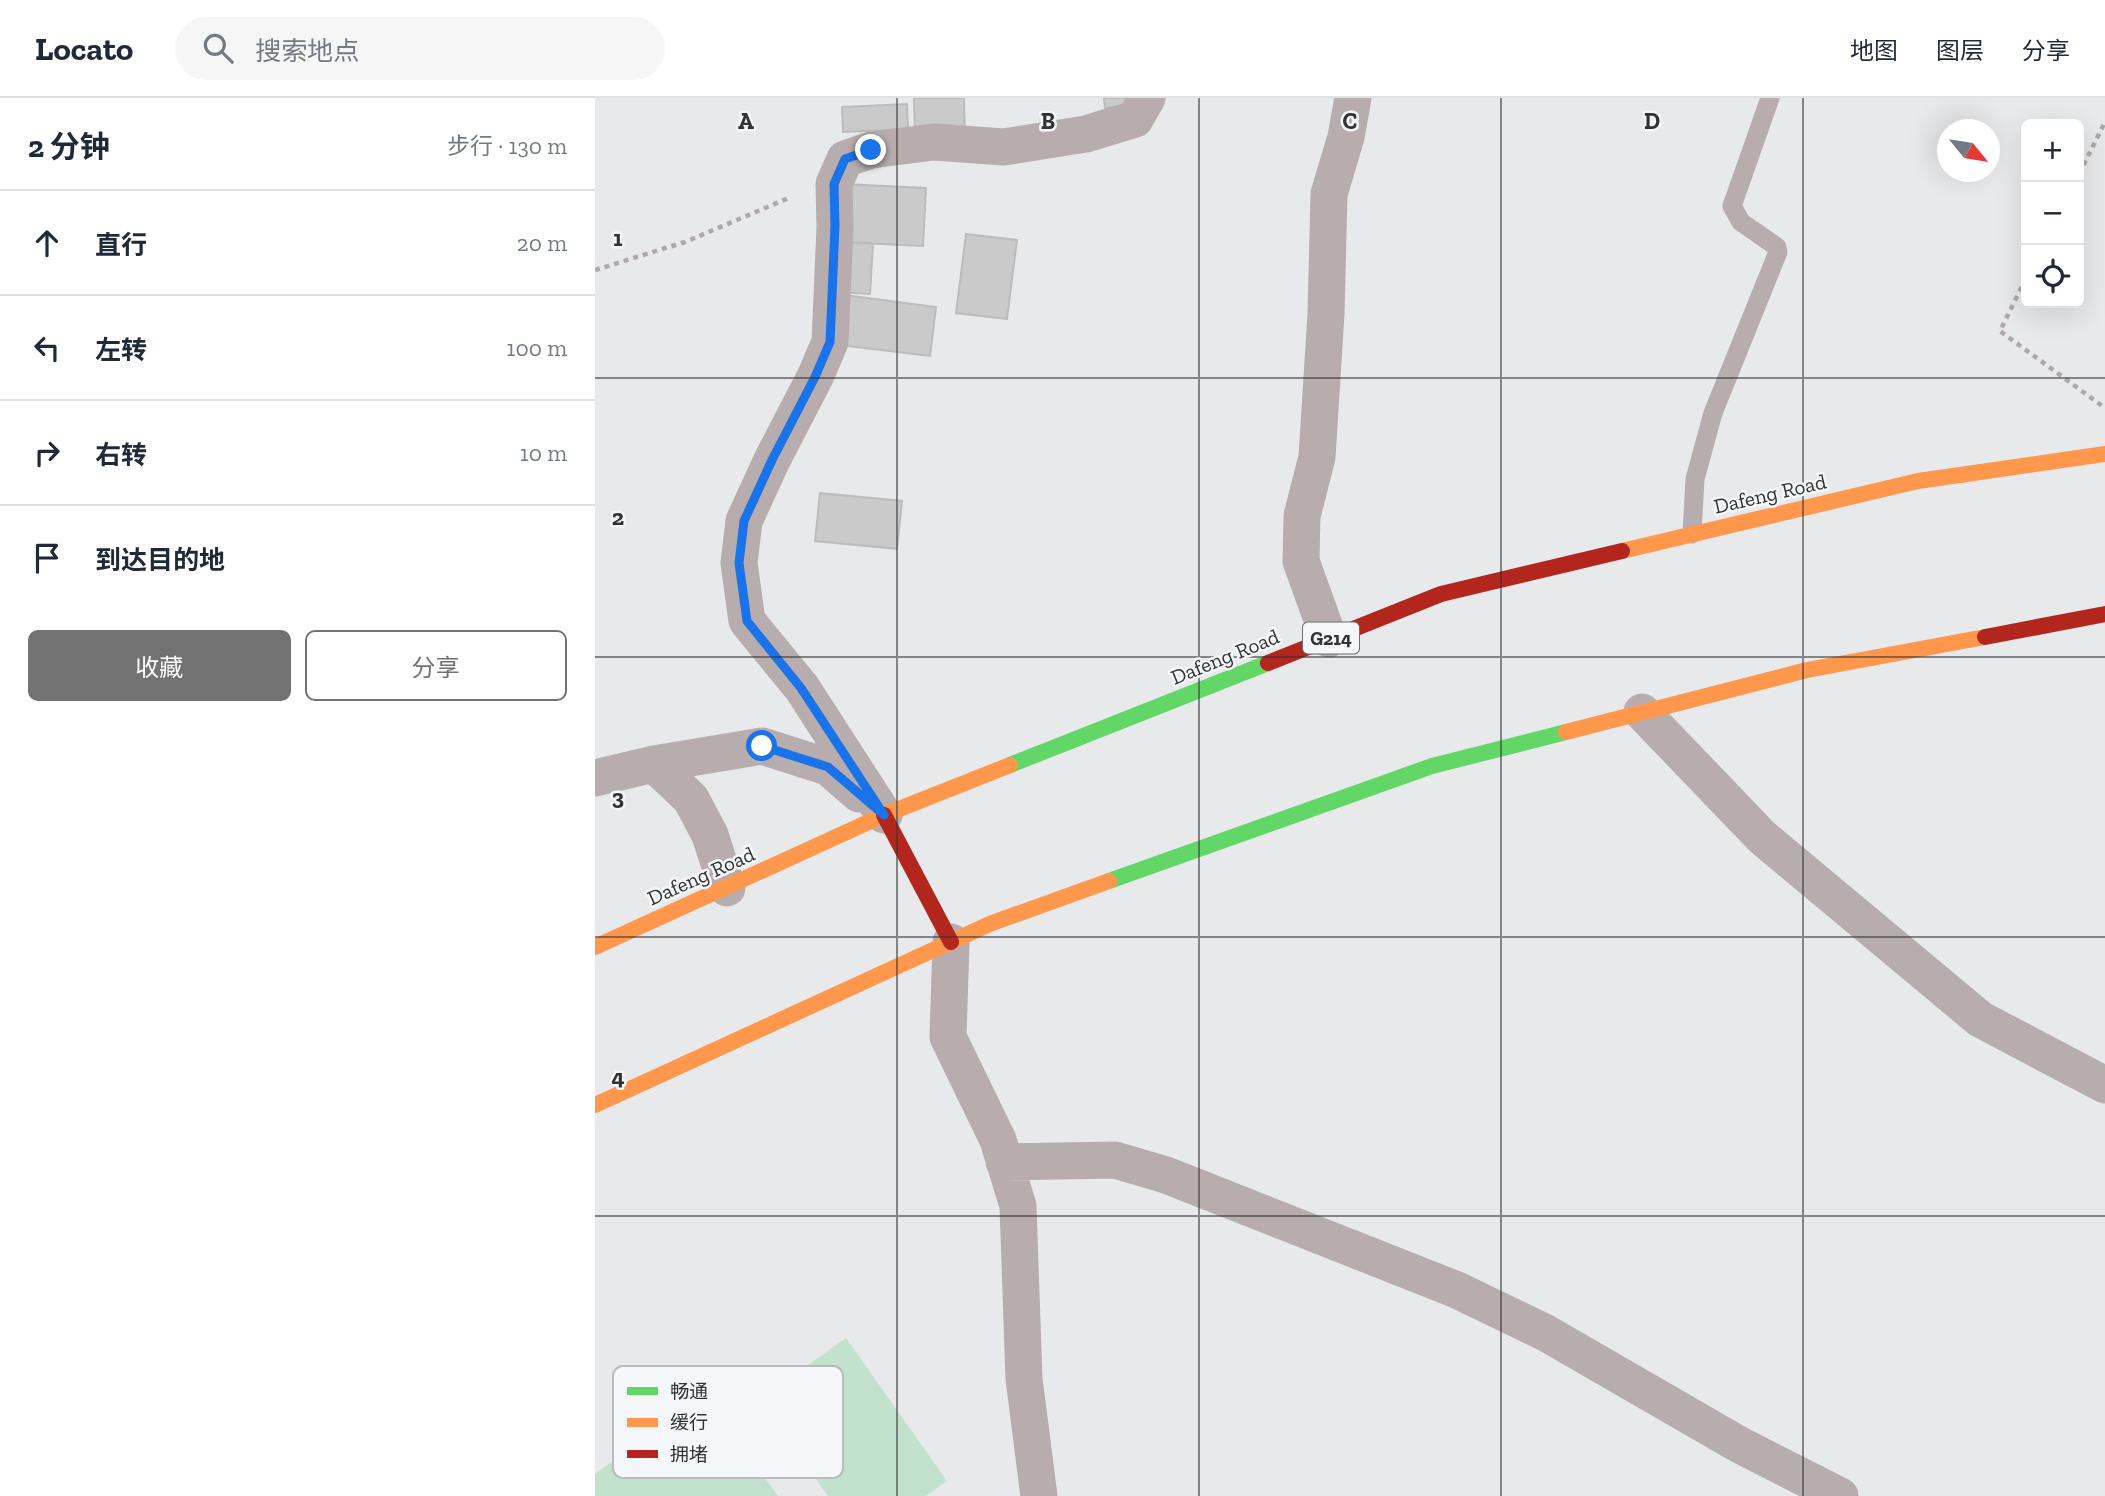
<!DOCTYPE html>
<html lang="zh">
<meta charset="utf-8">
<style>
body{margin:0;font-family:"Zilla Slab","Noto Sans SC",serif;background:#f6f6f7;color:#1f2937}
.controls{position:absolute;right:21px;top:21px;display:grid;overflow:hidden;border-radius:10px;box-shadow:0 7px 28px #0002}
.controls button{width:63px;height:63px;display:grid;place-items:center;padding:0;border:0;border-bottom:2px solid #e0e1e3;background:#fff;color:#1f2937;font:35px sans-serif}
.compass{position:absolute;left:1342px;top:21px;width:63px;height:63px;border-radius:50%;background:#fff;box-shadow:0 7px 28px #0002;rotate:120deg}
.stop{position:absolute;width:21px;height:21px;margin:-16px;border:5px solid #1a73e8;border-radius:50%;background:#fff}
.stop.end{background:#1a73e8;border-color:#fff;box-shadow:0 2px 7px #0008}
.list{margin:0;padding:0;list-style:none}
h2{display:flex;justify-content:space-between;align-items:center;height:91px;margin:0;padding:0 28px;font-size:30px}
h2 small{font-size:23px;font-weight:400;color:#747a83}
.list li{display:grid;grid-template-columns:46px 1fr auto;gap:21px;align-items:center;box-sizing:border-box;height:105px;padding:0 28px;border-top:2px solid #e0e1e3}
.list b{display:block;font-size:26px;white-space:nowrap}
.list em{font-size:23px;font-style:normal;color:#747a83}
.actions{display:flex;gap:14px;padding:21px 28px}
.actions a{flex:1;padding:16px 0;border:2px solid #727273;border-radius:10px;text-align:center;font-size:24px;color:#727273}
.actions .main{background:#727273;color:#fff}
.icon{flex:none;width:38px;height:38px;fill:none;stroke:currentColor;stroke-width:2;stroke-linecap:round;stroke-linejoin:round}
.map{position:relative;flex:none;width:1510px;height:1398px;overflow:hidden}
header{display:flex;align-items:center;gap:42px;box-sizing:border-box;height:98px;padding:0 35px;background:#fff;border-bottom:2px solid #e0e1e3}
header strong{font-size:33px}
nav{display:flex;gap:38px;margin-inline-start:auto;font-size:24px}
.search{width:490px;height:63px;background:#f6f6f7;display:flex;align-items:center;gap:18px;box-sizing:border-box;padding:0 24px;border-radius:38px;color:#747a83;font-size:26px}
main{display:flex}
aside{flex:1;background:#fff}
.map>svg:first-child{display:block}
</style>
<header>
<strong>Locato</strong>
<div class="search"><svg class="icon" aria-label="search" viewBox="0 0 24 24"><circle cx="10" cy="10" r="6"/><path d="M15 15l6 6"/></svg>搜索地点</div>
<nav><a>地图</a><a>图层</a><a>分享</a></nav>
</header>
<main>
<aside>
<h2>2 分钟<small>步行 · 130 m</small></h2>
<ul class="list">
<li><svg class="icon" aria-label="ahead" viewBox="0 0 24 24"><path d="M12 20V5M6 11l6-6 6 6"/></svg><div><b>直行</b></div><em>20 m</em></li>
<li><svg class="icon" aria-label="left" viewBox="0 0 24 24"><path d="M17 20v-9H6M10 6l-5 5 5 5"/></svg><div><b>左转</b></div><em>100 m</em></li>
<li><svg class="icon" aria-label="right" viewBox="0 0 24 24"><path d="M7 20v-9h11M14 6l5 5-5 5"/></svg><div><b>右转</b></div><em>10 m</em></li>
<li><svg class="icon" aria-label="arrive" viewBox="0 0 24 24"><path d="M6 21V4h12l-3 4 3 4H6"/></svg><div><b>到达目的地</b></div></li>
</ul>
<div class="actions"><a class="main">收藏</a><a>分享</a></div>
</aside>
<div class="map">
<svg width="1510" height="1398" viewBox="0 0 1510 1398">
<rect width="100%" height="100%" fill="#e8e9ea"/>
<path fill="#c2e2cd" d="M251,1240L352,1383L331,1398H233L165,1301Z
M110,1297L183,1398H0V1376Z"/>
<path fill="#cacaca" stroke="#bdbcbc" stroke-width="2" d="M319,0H369L370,38L320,40Z
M509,0H540V6L510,10Z
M312,6L313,31L248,34L247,9Z
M248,86L331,90L328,148L245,144Z
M371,136L422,142L412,221L361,215Z
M245,144L278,145L275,196L242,194Z
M250,197L341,209L335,258L243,247Z
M225,395L307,403L302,451L220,443Z"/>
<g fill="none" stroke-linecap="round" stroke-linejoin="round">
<path stroke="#aea8a9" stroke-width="4.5" stroke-dasharray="5 5" stroke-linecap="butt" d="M1484,76L1510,24
M0,172L90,144L196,99
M1431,180L1405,233L1510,310"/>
<path stroke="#b7adae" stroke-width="19" d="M1097,436L1100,381L1118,315L1183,154L1182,149L1146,124L1137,108L1175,0"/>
<path stroke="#b7adae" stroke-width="37" d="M734,541L706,463L707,418L722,359L731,216L734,96L751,39L758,0
M1047,614L1167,739L1385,921L1510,987
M59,666L96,701L115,737L132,790
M0,680L59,666L167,648L233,669L264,696
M289,717L207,590L152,523L144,465L149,423L177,362L220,279L235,244L240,129L239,86L250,61L276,52L339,44L409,49L491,36L540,21L552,0
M356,844L353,939L403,1042L423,1108L429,1281L444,1398
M409,1064L520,1062L571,1077L862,1192L951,1235L1143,1346L1245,1398"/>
<path stroke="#63d668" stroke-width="16" d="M415,667L673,565
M514,783L837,668L971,634"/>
<path stroke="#ff974d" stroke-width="16" d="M1027,453L1323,383L1510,356
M971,634L1212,572L1390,539
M0,849L289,717L415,667
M0,1007L397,825L514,783"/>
<path stroke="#b3261e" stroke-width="16" d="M1390,539L1510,516
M673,565L846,496L1027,453
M289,717L356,844"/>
</g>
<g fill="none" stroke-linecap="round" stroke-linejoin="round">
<path stroke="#1a73e8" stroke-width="9" d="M167,648L233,669L289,717L206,590L152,523L144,465L149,423L177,362L220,279L235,244L240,128L239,86L250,61L276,52"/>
</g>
<path fill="none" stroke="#323233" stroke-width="2" stroke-opacity="0.55" d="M302,0V1398M604,0V1398M906,0V1398M1208,0V1398M0,280H1510M0,559H1510M0,839H1510M0,1118H1510"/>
<g text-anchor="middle" stroke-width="5" stroke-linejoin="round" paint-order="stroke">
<rect fill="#f5f6f9" stroke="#6c6d6e" stroke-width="2" x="708" y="524.5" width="56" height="31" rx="5"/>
<g font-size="19" font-weight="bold" fill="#323233">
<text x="736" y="547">G214</text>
</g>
<g font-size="21" fill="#323233" stroke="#f5f6f9">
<text transform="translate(1175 396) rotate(-13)" y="7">Dafeng Road</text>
<text transform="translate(630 559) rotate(-22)" y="7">Dafeng Road</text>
<text transform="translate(106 778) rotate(-24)" y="7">Dafeng Road</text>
</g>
</g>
<rect x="18" y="1268" width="230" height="112" rx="10" fill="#f5f6f9" stroke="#babbbe" stroke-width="2"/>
<rect x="32" y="1289" width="31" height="8" fill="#63d668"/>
<rect x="32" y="1320" width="31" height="9" fill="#ff974d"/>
<rect x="32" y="1352" width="31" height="8" fill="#b3261e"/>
<g font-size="19" fill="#323233">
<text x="75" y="1300">畅通</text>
<text x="75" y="1331">缓行</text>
<text x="75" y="1363">拥堵</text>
</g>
<g font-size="23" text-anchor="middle" font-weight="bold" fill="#323233" stroke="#f5f6f9" stroke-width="5" stroke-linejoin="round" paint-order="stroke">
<text x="151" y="31">A</text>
<text x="453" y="31">B</text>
<text x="755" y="31">C</text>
<text x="1057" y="31">D</text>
<text x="23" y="148">1</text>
<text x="23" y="427">2</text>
<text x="23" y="707">3</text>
<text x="23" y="987">4</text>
</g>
</svg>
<div class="controls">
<button>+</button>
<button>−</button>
<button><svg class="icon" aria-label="locate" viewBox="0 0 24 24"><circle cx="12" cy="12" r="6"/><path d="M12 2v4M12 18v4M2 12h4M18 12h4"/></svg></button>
</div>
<svg class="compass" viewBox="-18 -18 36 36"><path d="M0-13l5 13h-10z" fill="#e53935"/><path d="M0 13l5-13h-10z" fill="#747a83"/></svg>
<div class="stop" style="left:167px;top:648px"></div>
<div class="stop end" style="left:276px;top:52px"></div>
</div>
</main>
